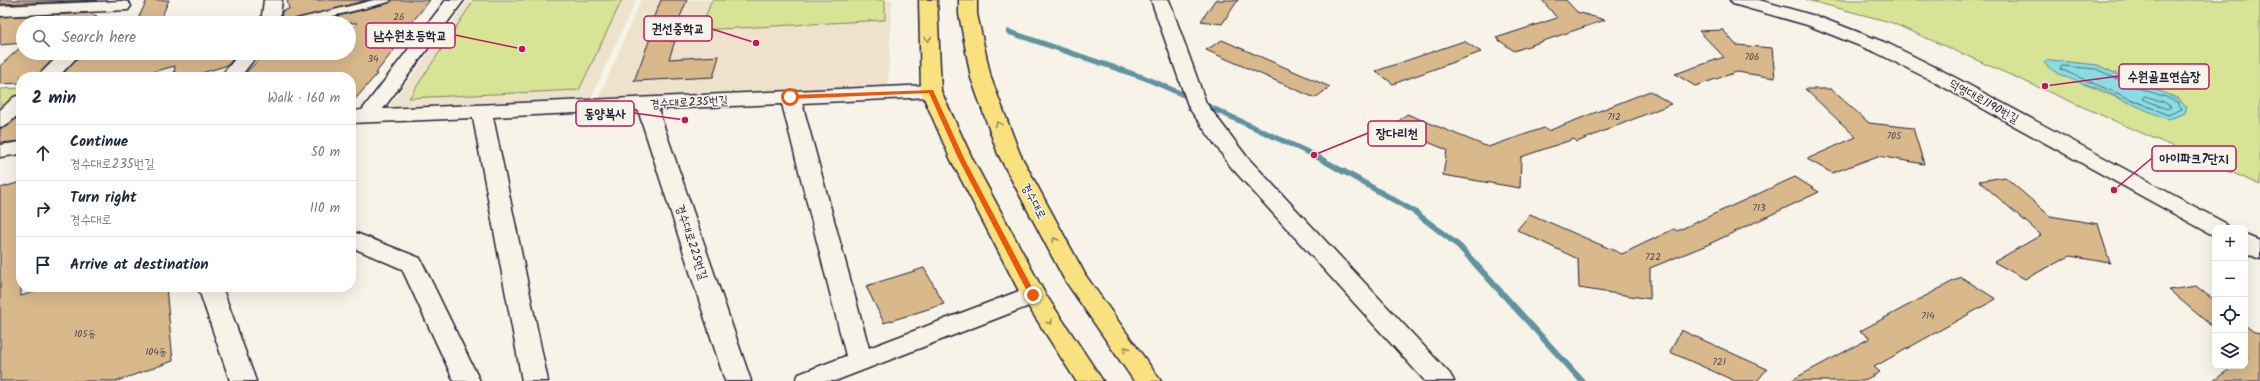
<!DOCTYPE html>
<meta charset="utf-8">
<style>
body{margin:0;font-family:Kalam,"Poor Story",sans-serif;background:#f6f6f7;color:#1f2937}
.controls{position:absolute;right:12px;bottom:12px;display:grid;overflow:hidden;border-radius:8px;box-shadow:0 4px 16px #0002}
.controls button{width:36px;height:36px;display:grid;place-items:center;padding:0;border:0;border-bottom:1px solid #e0e1e3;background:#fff;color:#1f2937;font:20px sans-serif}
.stop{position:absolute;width:12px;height:12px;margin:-9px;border:3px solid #ea580c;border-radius:50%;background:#fff}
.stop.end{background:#ea580c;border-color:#fff;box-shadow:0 1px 4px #0008}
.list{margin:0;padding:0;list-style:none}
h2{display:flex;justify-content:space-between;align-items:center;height:52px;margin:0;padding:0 16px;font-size:17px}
h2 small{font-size:13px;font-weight:400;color:#747a83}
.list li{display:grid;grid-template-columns:26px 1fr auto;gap:12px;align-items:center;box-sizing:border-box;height:56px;padding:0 16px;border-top:1px solid #e0e1e3}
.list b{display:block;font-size:15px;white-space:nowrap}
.list p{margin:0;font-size:13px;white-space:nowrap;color:#747a83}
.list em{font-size:13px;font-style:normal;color:#747a83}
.icon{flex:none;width:22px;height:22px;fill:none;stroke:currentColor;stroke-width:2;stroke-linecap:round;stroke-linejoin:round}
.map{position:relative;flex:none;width:2260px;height:381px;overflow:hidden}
.search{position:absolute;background:#fff;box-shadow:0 4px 16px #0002;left:16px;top:16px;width:340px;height:44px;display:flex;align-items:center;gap:10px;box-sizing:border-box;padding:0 14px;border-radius:22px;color:#747a83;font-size:15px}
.panel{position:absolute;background:#fff;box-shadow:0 4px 16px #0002;left:16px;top:72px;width:340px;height:220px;border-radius:16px}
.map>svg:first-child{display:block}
</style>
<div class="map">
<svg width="2260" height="381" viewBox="0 0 2260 381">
<rect width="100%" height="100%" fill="#f7f3e8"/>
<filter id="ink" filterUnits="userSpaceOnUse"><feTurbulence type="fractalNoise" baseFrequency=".025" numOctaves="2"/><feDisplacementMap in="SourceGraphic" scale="8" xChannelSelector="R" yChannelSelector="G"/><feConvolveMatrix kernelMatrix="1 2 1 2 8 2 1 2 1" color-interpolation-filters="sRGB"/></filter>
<g filter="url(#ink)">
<path fill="#eee2cc" d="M468,0H636L591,98L388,108Z
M641,0H892L888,86L599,98Z"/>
<path fill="#d7e395" stroke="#7c8268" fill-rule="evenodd" d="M474,0H622L579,90L409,98Z
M712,0H885V20L700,30Z
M1807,0H2260V185L1890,22ZM2049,60L2097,65L2136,83L2180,99L2185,113L2169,119L2084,84Z
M21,88V92L0,111V89Z"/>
<path fill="#8bdde3" stroke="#6192a0" d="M2049,60L2097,65L2136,83L2167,94L2187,106L2185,113L2169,119C2145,111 2123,99 2100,89C2082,82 2058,78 2044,63Z"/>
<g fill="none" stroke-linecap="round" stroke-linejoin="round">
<path stroke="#4c6d7e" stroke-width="1" d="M2062,66L2096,69L2135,87L2166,97L2178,103L2182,109L2168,115L2060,69Z
M2145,96L2164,102L2171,107L2167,109L2143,99Z"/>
<path stroke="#6192a0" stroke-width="5.5" d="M1009,32L1145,78L1191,98
M1201,103L1314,155L1344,172"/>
<path stroke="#6192a0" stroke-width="6" d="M1343,171L1415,212L1459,246L1582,381"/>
</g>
<path fill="#d9b98c" stroke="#22223b" d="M0,0H97L0,4Z
M147,0H169L159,23H136Z
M287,0H368L281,23L282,11L289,9Z
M392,0H430L397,41H401L375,74H377L351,104V77H242L263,55L258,56L260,53H284V57L327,56L330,53H349V32L357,23H311L389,3Z
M661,0H687L670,41H675L669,59L719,56L713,77L634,81L654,28H649Z
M1215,0H1238L1222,24L1201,21Z
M1542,0H1566L1577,12L1605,20L1514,51L1496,38L1557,18Z
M89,13L97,16L90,23H23V43L0,45V17Z
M1723,30L1736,45L1772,48L1775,78L1737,72L1695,86L1675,74L1724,57L1699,31Z
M1222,40L1330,87L1315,98L1206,50Z
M1464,41L1481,52L1393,84L1376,71Z
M23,45V53H59L36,77H21V83L0,84V66Z
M82,53H238L228,65L189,77H174L175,66L133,77H60Z
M1805,89H1831L1869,123L1913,128L1924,164L1878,156L1832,173L1807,159L1856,137Z
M1650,91L1671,104L1577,142L1574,139L1521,157L1520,188L1443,175L1447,150L1392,127L1407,114L1488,147L1544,128L1548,131Z
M21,114V141L0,143V129L8,126Z
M1795,177L1819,192L1707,245L1650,268V299L1579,288L1578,259L1517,230L1530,214L1622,254L1674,229L1677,231Z
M2005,177L2050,216L2098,224L2110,263L2070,256L2025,279L1994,262L2041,235L1979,181Z
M21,182V296L50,287H166L173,361L117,381H0V188Z
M924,268L944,304L884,323L866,286Z
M1961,277L1996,299L1874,367L1880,372L1863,381H1790L1870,338L1860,331Z
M2196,286L2215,301V329L2169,290Z
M2245,325L2255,333L2260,334V381H2213L2234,366H2245V359L2248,357L2245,354Z
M1681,330L1767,369L1757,381H1735L1670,352Z"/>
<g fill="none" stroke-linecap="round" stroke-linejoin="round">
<g stroke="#22223b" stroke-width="3">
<path id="service" d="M374,0H391L389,2L305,23H288L289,21Z"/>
</g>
<g stroke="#22223b" stroke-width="3">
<path id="minor" d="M264,0H282L279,23H261Z
M446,0H464L383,109L931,85L938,87L941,91L938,95L931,97L802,103L869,348L1024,289L1033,287L1042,289L1045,295L1042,301L835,381H795L799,374L846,356L782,104L658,109L751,381H725L638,110L493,117L548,381H522L473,118L351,123V111L362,110Z
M1151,0H1169L1206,103L1247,157L1450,374L1454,381H1425L1231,167L1189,108Z
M122,1L128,2L131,6L128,10L0,16V6Z
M61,53H81L58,77H37Z
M240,53H259L240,77H220Z
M21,95V112L7,125L0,127V110L14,97Z
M21,142V154L0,157V145Z
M351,231L420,258L480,381H454L402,269L351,247Z
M198,287H222L256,381H230Z"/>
</g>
<g stroke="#22223b" stroke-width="3">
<path id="tertiary" d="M1730,0H1759L1819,17L1889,44L1941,70L2225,223L2228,228H2215V235L2209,233L1927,78L1875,52L1807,25L1733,4Z
M2245,235L2260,241V259L2245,253Z"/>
</g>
<g stroke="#22223b" stroke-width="3">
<path id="primary" d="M919,0H937L941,91L972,158L1044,292L1103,381H1076L1021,295L950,158L921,91Z
M959,0H977V14L991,78L1020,154L1086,276L1161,381H1134L1064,279L998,154L971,78L959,14Z"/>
</g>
<use href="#service" fill="#f7f3e8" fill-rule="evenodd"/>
<use href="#minor" fill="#f7f3e8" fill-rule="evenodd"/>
<use href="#tertiary" fill="#f7f3e8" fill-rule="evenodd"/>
<use href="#primary" fill="#fae180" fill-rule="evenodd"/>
</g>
<defs><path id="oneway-chevron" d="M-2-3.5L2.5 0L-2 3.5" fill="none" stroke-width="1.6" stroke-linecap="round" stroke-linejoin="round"/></defs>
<g stroke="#8e825e">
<use href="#oneway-chevron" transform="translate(928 39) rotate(86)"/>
<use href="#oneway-chevron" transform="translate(998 124) rotate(-111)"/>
<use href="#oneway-chevron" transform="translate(1055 240) rotate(-118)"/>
<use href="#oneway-chevron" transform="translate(1050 322) rotate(56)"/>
<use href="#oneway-chevron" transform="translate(1126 349) rotate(-125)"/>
</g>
</g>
<path fill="#ea580c" d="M933,90L964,158L1036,295L1035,297L1029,295L958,158L929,93L790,99L787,97L790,95Z"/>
<g text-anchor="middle" stroke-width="3" stroke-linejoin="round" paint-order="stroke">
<g font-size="10" fill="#50484f">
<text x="399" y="20">26</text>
<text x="1752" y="60">706</text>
<text x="373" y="62">34</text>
<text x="1614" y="120">712</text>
<text x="1894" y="139">705</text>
<text x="1759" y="211">713</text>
<text x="1653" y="260">722</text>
<text x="1928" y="319">714</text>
<text x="85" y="337">105동</text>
<text x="156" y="355">104동</text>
<text x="1719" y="365">721</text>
</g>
<g font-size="12" fill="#22223b" stroke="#f7f3e8">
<text transform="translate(1984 101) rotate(29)" y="4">덕영대로1190번길</text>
<text transform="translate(689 102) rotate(-3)" y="4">경수대로235번길</text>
<text transform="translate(1034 201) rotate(62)" y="4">경수대로</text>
<text transform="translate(692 242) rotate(72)" y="4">경수대로225번길</text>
</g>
</g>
<path fill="none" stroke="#c2185b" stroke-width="1.5" d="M756 43L712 29M522 49L455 35M2045 86L2119 76M685 120L634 113M1314 155L1368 133M2114 190L2152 158"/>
<g fill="#c2185b" stroke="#f7f3e8" stroke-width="1.5">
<circle cx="756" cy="43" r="4"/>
<circle cx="522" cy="49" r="4"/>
<circle cx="2045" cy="86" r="4"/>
<circle cx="685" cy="120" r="4"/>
<circle cx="1314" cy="155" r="4"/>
<circle cx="2114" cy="190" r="4"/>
</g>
<g fill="#f7f3e8" stroke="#c2185b" stroke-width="1.5">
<rect x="644" y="16" width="68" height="25" rx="4"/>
<rect x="366" y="23" width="89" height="25" rx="4"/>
<rect x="2119" y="64" width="90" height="25" rx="4"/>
<rect x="576" y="101" width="58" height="25" rx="4"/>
<rect x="1368" y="121" width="58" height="25" rx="4"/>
<rect x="2152" y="146" width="84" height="25" rx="4"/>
</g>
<g font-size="13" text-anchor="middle" font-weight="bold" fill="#22223b">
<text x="678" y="33">권선중학교</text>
<text x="410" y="40">남수원초등학교</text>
<text x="2164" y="81">수원골프연습장</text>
<text x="605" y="118">동양복사</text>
<text x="1397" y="138">장다리천</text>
<text x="2194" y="163">아이파크7단지</text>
</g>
</svg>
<div class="controls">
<button>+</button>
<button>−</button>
<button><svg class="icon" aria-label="locate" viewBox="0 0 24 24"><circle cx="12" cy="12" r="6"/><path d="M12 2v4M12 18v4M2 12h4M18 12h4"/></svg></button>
<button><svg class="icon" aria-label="layers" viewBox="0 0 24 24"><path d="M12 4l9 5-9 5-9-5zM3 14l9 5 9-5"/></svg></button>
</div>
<div class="stop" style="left:790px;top:97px"></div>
<div class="stop end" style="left:1033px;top:295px"></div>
<div class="search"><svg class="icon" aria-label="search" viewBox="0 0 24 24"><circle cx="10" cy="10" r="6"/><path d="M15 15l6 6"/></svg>Search here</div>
<section class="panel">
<h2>2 min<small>Walk · 160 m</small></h2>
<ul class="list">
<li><svg class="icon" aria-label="ahead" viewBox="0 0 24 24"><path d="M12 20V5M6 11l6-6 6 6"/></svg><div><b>Continue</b><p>경수대로235번길</p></div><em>50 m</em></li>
<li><svg class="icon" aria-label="right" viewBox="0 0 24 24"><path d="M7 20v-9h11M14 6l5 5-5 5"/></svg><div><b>Turn right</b><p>경수대로</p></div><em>110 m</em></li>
<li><svg class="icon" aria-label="arrive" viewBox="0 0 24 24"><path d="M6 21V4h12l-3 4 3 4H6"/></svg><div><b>Arrive at destination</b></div></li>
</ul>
</section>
</div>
